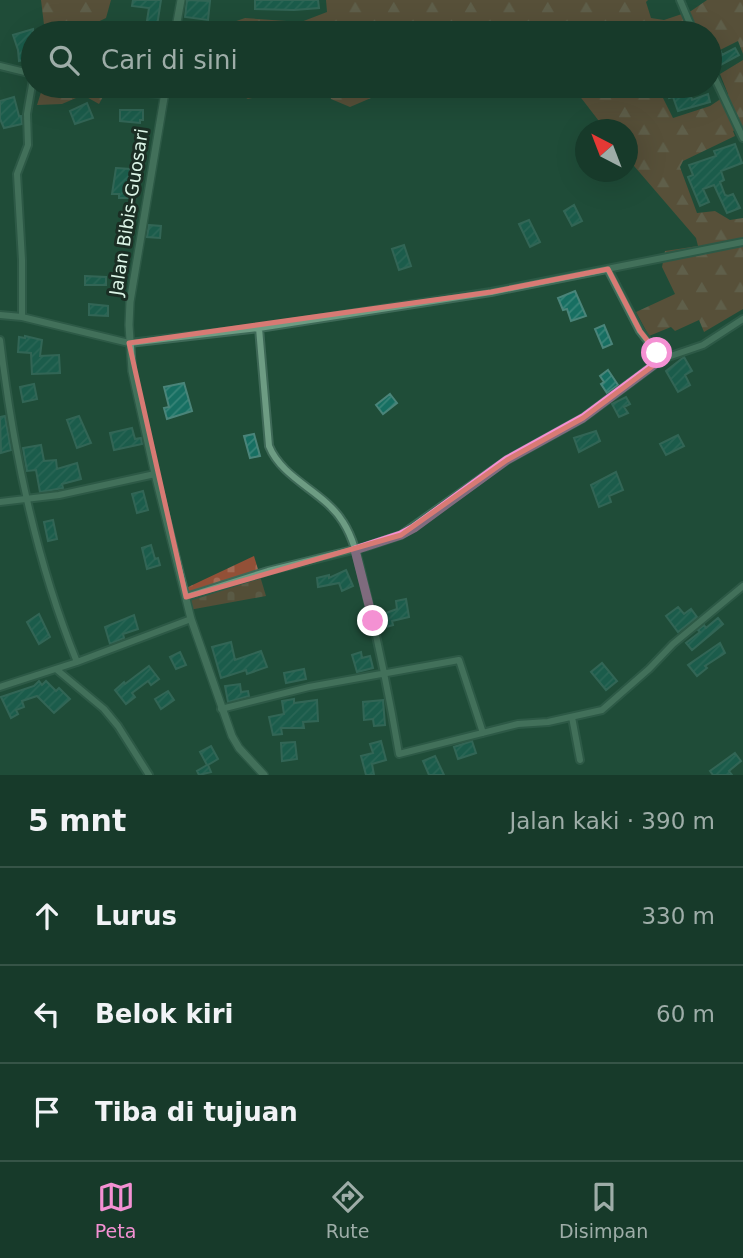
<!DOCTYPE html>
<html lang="id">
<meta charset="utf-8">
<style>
body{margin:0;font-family:"DejaVu Sans",sans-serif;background:#204132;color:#f1f3f6}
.compass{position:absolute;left:575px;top:119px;width:63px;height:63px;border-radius:50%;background:#173a2a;box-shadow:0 7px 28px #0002;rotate:318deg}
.stop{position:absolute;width:21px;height:21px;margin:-16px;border:5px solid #f491d3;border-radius:50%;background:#fff}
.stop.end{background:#f491d3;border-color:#fff;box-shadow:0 2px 7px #0008}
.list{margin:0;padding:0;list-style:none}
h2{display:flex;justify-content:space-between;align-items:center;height:91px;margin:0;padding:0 28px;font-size:30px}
h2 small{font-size:23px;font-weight:400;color:#9eada8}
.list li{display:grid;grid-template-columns:46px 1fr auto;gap:21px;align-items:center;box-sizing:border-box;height:98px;padding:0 28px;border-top:2px solid #365447}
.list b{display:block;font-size:26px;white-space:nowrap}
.list em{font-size:23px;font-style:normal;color:#9eada8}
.icon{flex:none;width:38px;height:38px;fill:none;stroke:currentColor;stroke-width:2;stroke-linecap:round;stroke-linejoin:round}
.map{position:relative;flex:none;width:743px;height:775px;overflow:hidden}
.search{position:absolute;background:#173a2a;box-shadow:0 7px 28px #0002;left:21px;right:21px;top:21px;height:77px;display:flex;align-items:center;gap:18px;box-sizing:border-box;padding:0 24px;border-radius:38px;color:#9eada8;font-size:26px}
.sheet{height:385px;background:#173a2a}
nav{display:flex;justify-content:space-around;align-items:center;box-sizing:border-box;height:98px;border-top:2px solid #365447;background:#173a2a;font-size:19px;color:#9eada8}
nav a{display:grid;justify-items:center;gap:4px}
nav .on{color:#f491d3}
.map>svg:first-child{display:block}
</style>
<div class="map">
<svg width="743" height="775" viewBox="0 0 743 775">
<defs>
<pattern id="forest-firs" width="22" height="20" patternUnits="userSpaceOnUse" patternTransform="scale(1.75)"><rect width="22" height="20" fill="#9b543a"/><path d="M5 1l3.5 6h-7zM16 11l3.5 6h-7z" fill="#ad7660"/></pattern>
<pattern id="cemetery-stones" width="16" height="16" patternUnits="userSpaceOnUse" patternTransform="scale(1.75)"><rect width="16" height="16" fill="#935037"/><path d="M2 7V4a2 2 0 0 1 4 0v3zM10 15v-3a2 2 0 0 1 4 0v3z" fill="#a26a54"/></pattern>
<pattern id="building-hatch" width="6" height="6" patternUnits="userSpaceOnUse" patternTransform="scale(1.75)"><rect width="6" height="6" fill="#176f62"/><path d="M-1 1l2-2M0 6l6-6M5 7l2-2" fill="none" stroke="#388478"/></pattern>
</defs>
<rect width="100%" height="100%" fill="#1f4d38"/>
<path fill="url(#forest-firs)" d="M41,0H111L106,18L85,28V33H45Z
M326,0H648L646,2L651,18L664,20L691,11L707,0H743V54L738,41L710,55V33H533L526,24L512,33H219V27L245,18L301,22L327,12Z
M743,60V127L733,131L735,136L683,161L680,167L697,213L715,211L730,220L743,218V309L704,332L699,320L675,331L671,327L649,336L636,312L675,294L662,267L665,251L698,246L696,238L628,159V130L605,129L572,86H657L673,118L710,106L728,94L720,74Z
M43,86H109L99,104L83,95L62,104L37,105Z
M232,86H283L279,91L248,99L232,90Z
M326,86H399L350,107L331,99Z"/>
<path fill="url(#cemetery-stones)" d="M254,556L266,596L189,610L184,589Z"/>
<path fill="url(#building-hatch)" stroke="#4a8479" stroke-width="2" d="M133,0H161L157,26L154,25L155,33H129L128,29L146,27L149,8L132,6Z
M187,0L210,1L208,20L185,17Z
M255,0H318L319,8L294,10L255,9Z
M33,29V54L30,55L31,58L19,61L18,50L13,35Z
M735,48L739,55L717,67L712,58L721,52L722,55Z
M665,86H688L692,100L708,94L710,102L678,111L673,97L669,98Z
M14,97L19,116H21L22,124L4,128L0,119V101Z
M87,103L93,118L75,124L70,111Z
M120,110H143V120H140V123L120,121Z
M735,144L742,163L721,171L724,180L720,182L725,195L728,196L733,194L740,208L727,213L714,185L703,189L709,202L700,206L688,177L693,175L689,165L716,156L714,151Z
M116,168L130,169L128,198H119V194H112Z
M574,205L582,221L572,226L564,211Z
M529,220L540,242L530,247L519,224Z
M149,225L161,226L160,238L147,237Z
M404,245L411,266L399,270L392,249Z
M85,276L106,277V285H85Z
M575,291L586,316L571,321L567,309L563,310L558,298Z
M89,304L108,306V316L89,315Z
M604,325L612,344L603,348L595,329Z
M25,336L42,340L40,356L59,355L60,373L32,374L31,353L18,352L19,337L25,338Z
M684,357L692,371L685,375L690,385L678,392L666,371Z
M608,370L618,385L607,393L601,384L604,382L600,376Z
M184,383L192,411L167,419L164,408L169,407L164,387Z
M34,384L37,399L23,402L20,387Z
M390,394L397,403L383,414L376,405Z
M626,397L630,404L624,407L628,413L619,417L612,404Z
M5,416L11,450L1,453L0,417Z
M79,416L91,443L77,448L67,420Z
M132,428L135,439L141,438L142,444L114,450L110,433Z
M596,431L600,441L579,452L574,438Z
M254,434L260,456L250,458L244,436Z
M678,435L684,446L666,455L660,444Z
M41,445L44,461L56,460L57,469L77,463L81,479L62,484L63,488L40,492L36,470L27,471L23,448Z
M616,472L623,490L609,496L611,502L599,507L591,485Z
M143,491L148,510L137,513L132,494Z
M53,520L57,539L48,541L44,522Z
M151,545L155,559L158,558L160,565L147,569L142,548Z
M346,570L353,586L342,591L339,583L318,587L317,578L329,575V578Z
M406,599L409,617L392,621L393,625L380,629L378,616L397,609L396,601Z
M678,607L684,614L691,609L697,617L678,632L666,616Z
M39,614L50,637L39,644L27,622Z
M134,615L138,629L123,634L124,638L110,644L105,627Z
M718,618L723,624L692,650L686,643L700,632L698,630L704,625L706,628Z
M231,642L235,660L261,651L267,667L247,674L246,670L221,678L212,647Z
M720,643L725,653L705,666L707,668L697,676L688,665Z
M180,652L186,665L176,669L170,657Z
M361,652L362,658L370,656L373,668L357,672L352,655Z
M602,663L617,681L606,690L591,672Z
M149,666L159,679L151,685L148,681L132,693L135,697L126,704L115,690L124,682L125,684Z
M304,669L306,679L286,683L284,673Z
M39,681L42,685L46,681L56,691L59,688L70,699L54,713L37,696L22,701L24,707L16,710L18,714L11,718L1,697L34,686Z
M240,684L241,692L248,691L249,696L228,702L225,686Z
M168,691L174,700L161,709L155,699Z
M294,699V703L317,700L318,721L303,722L304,728H281L282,734L273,735L269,717L284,714L282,701Z
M383,700L385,725L374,726L373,719L364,720L363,702Z
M381,741L386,760L372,764L374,775H366L361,756L373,753L370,744Z
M472,741L476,753L458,759L454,747Z
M295,742L297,759L282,761L281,743Z
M211,746L218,759L208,765L211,772L199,775L197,771L207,765L200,752Z
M735,753L741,761L729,771L732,775H713L710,771Z
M435,756L444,775H429L423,761Z"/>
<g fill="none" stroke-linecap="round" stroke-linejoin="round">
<g stroke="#3e6957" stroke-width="10">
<path id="minor" d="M680,0L694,33
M0,66L33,74
M710,68L743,138
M64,86L69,88L164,94
M608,269L640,331L662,359
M0,315L22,317L129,343L259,328L491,292L743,242
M22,317V260L17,174L28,145L27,114L33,79
M259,328L269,446C283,480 324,491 343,522C356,542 360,569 366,592C379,646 390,700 399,754L518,724L548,722L602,710L649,669L673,644L743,586
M0,340C13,450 35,559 77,662
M0,502L59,495L155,474
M186,597L268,571L365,547L401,535L507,460L583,418L662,359L703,345L743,319
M56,669L104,709L118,726L149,775
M0,687L77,662L191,619
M221,709L309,687L459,660L483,733
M572,717L580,760"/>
</g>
<g stroke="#3e6957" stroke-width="10">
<path id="tertiary" d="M175,33L181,0
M166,86L130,302L129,325L132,371L155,474L191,619L232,736L239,748L264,775"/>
</g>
<use href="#minor" stroke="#6d9c83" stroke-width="6"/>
<use href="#tertiary" stroke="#6d9c83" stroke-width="7"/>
</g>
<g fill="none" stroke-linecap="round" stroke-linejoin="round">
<path stroke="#f491d3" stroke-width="9" d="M373,621L355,550L401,535L414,528L507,460L583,418L662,359L657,353"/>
</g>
<path d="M0 0H743V775H0ZM608,269L640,331L662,359L583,418L507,460L401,535L186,597L129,343L491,292Z" fill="#1f4d38" fill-opacity=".55" fill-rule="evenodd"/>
<path fill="none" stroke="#d87a74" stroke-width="5" stroke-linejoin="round" d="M608,269L640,331L662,359L583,418L507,460L401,535L186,597L129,343L491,292Z"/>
<g text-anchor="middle" stroke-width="6" stroke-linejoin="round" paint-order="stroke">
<g font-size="18" fill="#dcf5e7" stroke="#1b2e24">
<text transform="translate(129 212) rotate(-81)" y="6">Jalan Bibis-Guosari</text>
</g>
</g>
</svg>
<svg class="compass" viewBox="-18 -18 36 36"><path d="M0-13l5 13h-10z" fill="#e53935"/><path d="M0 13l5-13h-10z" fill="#9eada8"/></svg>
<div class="stop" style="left:657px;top:353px"></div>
<div class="stop end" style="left:373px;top:621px"></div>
<div class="search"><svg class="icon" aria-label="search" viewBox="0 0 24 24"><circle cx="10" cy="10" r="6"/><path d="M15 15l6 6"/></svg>Cari di sini</div>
</div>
<section class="sheet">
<h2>5 mnt<small>Jalan kaki · 390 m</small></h2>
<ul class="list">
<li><svg class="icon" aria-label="ahead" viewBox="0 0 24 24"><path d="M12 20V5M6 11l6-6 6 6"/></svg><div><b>Lurus</b></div><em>330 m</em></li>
<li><svg class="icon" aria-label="left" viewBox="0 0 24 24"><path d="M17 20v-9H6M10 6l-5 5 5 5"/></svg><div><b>Belok kiri</b></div><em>60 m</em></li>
<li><svg class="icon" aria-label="arrive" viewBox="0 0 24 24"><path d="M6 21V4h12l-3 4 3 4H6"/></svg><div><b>Tiba di tujuan</b></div></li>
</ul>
</section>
<nav>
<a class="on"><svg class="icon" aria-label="map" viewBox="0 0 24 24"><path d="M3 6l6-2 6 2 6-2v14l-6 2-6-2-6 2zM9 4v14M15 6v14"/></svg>Peta</a>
<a><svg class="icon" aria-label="directions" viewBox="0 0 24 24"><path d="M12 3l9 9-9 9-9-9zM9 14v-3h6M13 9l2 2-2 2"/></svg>Rute</a>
<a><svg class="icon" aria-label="saved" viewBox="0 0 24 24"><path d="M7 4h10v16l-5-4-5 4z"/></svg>Disimpan</a>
</nav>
